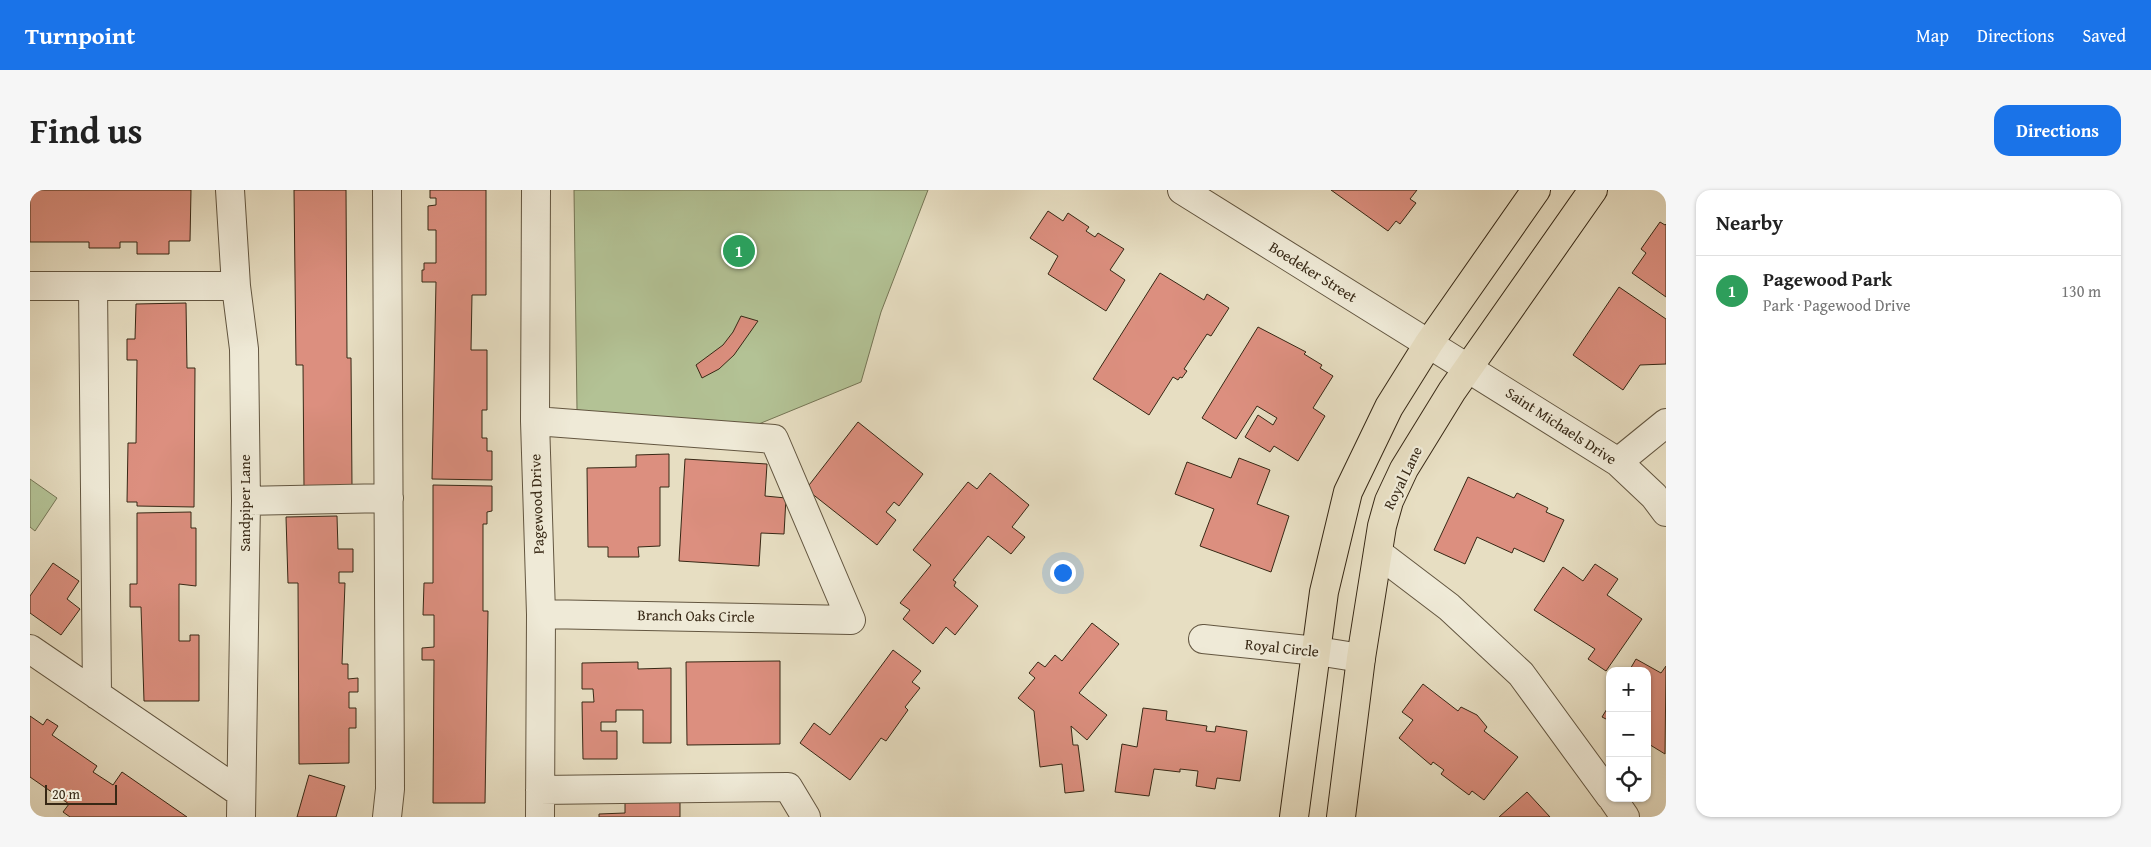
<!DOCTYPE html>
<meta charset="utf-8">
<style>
body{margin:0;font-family:"Gentium Book Plus",serif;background:#f6f6f6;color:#222}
.controls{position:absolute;right:15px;bottom:15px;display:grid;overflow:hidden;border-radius:10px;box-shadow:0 1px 4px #0004}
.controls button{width:45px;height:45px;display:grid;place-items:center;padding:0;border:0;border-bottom:1px solid #e0e0e0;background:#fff;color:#222;font:25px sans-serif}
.scale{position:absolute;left:15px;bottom:12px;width:72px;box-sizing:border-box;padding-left:5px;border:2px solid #372815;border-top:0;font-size:14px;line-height:18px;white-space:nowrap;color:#372815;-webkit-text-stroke:4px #efead7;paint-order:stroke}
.you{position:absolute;left:1032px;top:382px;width:18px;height:18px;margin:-12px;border:4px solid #fff;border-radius:50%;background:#1a73e8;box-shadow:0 0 0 8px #1a73e833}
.badge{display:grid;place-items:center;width:32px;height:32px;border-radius:50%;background:#1a73e8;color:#fff;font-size:16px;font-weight:700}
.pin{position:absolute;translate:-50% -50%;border:2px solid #fff;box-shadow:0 1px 5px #0006}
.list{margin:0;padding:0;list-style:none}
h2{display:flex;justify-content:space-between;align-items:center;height:65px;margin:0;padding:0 20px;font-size:21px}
h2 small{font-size:16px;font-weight:400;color:#767676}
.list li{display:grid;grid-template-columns:32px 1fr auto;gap:15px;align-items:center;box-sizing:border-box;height:70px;padding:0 20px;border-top:1px solid #e0e0e0}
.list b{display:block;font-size:19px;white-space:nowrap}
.list p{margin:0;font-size:16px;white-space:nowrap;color:#767676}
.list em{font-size:16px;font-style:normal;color:#767676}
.icon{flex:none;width:28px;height:28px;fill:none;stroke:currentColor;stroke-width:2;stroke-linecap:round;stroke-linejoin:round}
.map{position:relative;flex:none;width:1636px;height:627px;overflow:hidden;border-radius:15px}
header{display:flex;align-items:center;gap:30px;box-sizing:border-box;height:70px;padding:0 25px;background:#1a73e8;color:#fff}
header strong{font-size:24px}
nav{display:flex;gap:28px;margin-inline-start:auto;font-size:18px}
.intro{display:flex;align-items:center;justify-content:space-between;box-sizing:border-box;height:120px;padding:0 30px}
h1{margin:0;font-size:35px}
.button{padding:12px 22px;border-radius:15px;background:#1a73e8;color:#fff;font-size:18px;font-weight:700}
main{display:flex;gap:30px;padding:0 30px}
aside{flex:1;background:#fff;border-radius:15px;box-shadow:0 1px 4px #0004}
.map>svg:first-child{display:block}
</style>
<header>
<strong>Turnpoint</strong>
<nav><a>Map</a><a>Directions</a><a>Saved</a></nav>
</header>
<div class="intro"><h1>Find us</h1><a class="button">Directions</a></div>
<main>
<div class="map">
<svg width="1636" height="627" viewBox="0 0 1636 627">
<rect width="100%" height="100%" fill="#e7dec2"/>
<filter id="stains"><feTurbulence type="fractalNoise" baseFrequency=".004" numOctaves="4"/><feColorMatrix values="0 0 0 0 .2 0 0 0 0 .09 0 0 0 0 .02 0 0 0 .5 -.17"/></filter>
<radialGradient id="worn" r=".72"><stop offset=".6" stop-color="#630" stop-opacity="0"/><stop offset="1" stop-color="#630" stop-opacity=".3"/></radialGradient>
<path fill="#b3c295" stroke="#757555" d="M544,0H898L851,122L831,192L719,238L547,220Z
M0,289L27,308L5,341L0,337Z"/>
<path fill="#dc8f7f" stroke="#372815" d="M0,0H161L160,51H139V64H107V52H90V58H59V52H0Z
M264,0H316L317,168H321L322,297L274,298L273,175H266Z
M400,0H456V105H442L441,160H457V220H452V248H457V261H462V290L402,289L406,92H392V80H394V73H406V40H398V16L406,15V8H400Z
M1301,0H1387L1380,9L1386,13L1370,34L1366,31L1358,41Z
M1018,21L1033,31L1038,23L1059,37L1056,41L1065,47L1068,43L1094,59L1080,80L1095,90L1076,121L1018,84L1028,66L1000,48Z
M1630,32L1635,35L1636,34V107L1602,83L1616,63L1611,59Z
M1130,83L1174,110L1177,104L1199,118L1181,146L1177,144L1154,179L1157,181L1152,188L1150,187L1148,190L1143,187L1119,225L1063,189Z
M1589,97L1636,129V174L1610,175L1593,200L1543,165Z
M156,113L157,178H165L164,317L107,316V312H97L98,253H106L107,170H97V149H105L106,114Z
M711,126L728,131L704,165L689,179L672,188L666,175L693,155L703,142Z
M1228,137L1276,162L1274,164L1292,175L1290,178L1303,186L1283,218L1295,226L1268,271L1244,256L1240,262L1215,247L1228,225L1243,235L1247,228L1227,216L1206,249L1172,228Z
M828,232L893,284L869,316L864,312L856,322L866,330L847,355L776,299Z
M639,264V297H630V356L608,357L609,367H578V357H558L557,278L606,277V265Z
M1209,268L1240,280L1227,314L1259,326L1241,382L1170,356L1184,319L1145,304L1157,272L1201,288Z
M655,269L737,274L735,306L756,308L754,344L731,343L729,376L649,371Z
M960,283L999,315L982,337L995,347L981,364L958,346L923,390L926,392L924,396L948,416L925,445L916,437L903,454L873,429L880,420L870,413L901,375L883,360L938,292L947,299Z
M1438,287L1484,308L1487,303L1518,318L1516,322L1534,330L1514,372L1484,358L1482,363L1447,347L1435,374L1404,360Z
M403,295L462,296V321L457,322V334H453V421H458L455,613H403L404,470H392V458L404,457V425H393L394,393H403Z
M161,322V338H166V396L149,394V451H160V445H169V511H114L111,417H100V394H107V323Z
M307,326L308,359H323V382H309V393H315L312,474H318V489L328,488V502H319V518H326V538H319V573L269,574L268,393H258L256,327Z
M23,373L49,391L37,409L50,419L31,445L0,423V406Z
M1565,374L1588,389L1577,405L1612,429L1576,481L1558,469L1565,459L1504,420L1533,377L1553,391Z
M1062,433L1089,454L1049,503L1077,525L1057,550L1041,536L1043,555H1048L1054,601L1035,603L1032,574L1010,577L1004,521L988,508L1005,488L999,483L1008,472L1015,477L1025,465L1032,471Z
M863,460L891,481L882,492L890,498L875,517L878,520L856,551L851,548L820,590L770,553L784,533L800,545Z
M1606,469L1631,483L1636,476L1635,564L1617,553V481H1599Z
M750,471V554L657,555L656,472Z
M608,472V479L641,478V553H613V520H586V532H571V541H587V569H553L552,512H564L563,499H552V473Z
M1393,494L1428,521L1431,517L1447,525L1457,537L1454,541L1488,567L1454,610L1442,601L1439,605L1411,584L1414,580L1403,572L1401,575L1369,548L1383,530L1372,522Z
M1580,514V531L1572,527Z
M1113,518L1137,521L1136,530L1177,536L1176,541L1185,542L1186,536L1217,541L1210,591L1187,588L1185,599L1166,596L1168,581L1150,579V582L1124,579L1119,606L1085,602L1092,554L1107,557Z
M0,526L13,535L17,529L28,536L22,545L67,576L63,582L83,595L92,582L157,627H40L33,622L39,614L0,587Z
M279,585L315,596L306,627H267Z
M1497,602L1520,627H1469Z
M650,610V627H569V624L595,623V612Z"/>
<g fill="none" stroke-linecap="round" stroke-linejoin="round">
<g stroke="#635640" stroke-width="30">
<path id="minor" d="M200,0L206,96L214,159L216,311L211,627
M506,0L505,231L511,424L510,627
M1152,0L1588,272L1624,306L1636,322
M0,96H206
M63,96L67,505
M505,231L744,249L821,430L511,424
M1588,272L1636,233
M216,311L359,308
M1348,363L1419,417L1491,484L1580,606
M1173,449L1287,461L1331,468
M0,459L211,603
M510,600L758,597L776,627
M1582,608L1595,627
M357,627L360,599L357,0"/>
</g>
<g stroke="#372815" stroke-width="30">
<path id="major" d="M1264,627L1294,402L1318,302L1359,217L1399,153L1506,0
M1311,627L1331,468L1352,336L1359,311L1374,279L1422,201L1563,0"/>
</g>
<use href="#minor" stroke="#efead7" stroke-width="28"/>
<use href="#major" stroke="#e7dec2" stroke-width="28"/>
</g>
<g text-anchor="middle" stroke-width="4.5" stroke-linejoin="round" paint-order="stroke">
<g font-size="15" fill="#372815" stroke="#efead7">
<text transform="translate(1283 82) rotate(32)" y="5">Boedeker Street</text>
<text transform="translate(1531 236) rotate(33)" y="5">Saint Michaels Drive</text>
<text transform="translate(1373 288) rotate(-64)" y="5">Royal Lane</text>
<text transform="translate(215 313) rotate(-90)" y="5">Sandpiper Lane</text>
<text transform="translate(507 314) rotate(-92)" y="5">Pagewood Drive</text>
<text transform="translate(666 426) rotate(1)" y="5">Branch Oaks Circle</text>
<text transform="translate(1252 458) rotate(6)" y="5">Royal Circle</text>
</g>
</g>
<rect width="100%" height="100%" filter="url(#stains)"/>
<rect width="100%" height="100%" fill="url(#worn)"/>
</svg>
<div class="controls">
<button>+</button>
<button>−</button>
<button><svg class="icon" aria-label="locate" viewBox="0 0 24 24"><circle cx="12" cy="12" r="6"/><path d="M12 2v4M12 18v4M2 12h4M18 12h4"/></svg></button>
</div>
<div class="scale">20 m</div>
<div class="you"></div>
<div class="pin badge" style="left:709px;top:61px;background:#2e9e5b">1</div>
</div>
<aside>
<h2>Nearby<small></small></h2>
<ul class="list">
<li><span class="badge" style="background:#2e9e5b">1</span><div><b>Pagewood Park</b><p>Park · Pagewood Drive</p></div><em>130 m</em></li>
</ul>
</aside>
</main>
